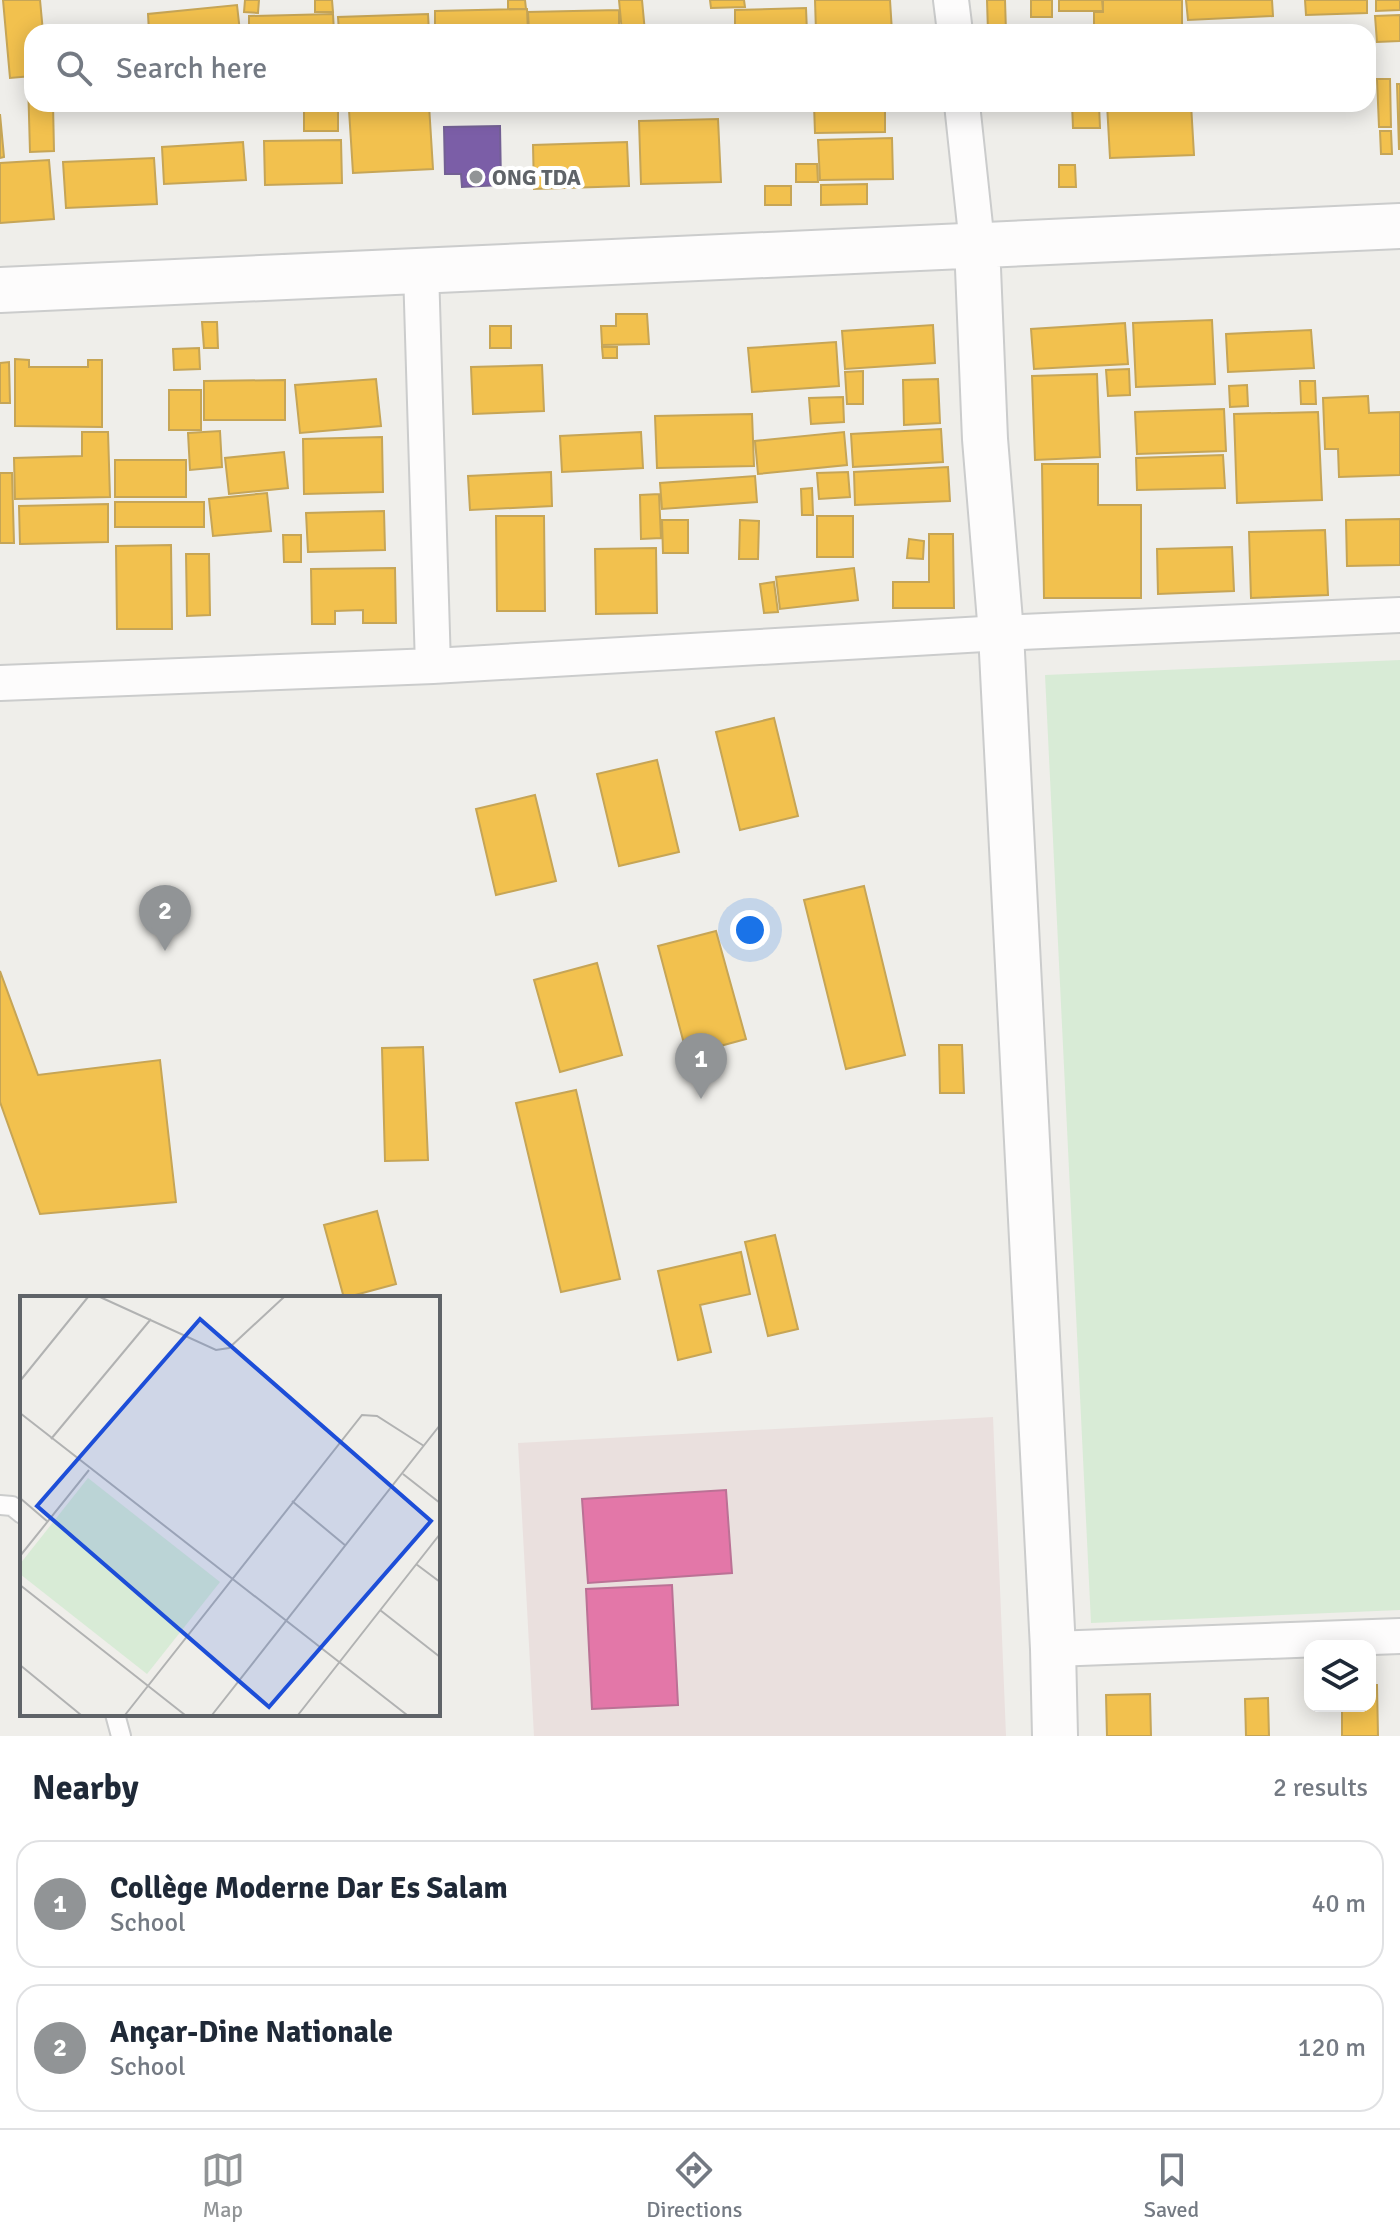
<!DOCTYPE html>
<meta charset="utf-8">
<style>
body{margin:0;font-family:Signika,sans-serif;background:#f6f6f7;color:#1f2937}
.controls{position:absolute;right:24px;bottom:24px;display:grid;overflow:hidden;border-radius:16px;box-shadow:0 4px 20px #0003}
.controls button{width:72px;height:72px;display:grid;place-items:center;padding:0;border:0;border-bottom:2px solid #e0e1e3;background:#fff;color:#1f2937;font:40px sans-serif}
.you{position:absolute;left:750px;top:930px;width:28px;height:28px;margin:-20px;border:6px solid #fff;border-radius:50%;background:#1a73e8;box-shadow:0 0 0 12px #1a73e833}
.badge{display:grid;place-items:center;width:52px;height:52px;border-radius:50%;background:#919496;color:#fff;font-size:26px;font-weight:700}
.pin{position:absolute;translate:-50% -66px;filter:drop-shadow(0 2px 4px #0008)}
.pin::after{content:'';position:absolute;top:42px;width:28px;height:24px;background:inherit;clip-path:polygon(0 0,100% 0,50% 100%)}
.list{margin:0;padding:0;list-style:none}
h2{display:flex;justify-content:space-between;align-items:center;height:104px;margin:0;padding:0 32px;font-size:34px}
h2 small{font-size:26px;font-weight:400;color:#747a83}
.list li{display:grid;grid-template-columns:52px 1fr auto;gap:24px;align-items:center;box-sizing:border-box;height:128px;margin:0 16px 16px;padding:0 16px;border:2px solid #e0e1e3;border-radius:24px}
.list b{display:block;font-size:30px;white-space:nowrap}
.list p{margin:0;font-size:26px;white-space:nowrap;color:#747a83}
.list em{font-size:26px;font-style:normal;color:#747a83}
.icon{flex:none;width:44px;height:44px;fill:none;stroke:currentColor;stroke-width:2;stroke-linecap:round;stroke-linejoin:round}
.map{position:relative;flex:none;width:1400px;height:1736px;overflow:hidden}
.search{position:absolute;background:#fff;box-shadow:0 4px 20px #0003;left:24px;right:24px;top:24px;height:88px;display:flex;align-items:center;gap:20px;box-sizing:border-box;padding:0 28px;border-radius:24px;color:#747a83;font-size:30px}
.sheet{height:392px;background:#fff}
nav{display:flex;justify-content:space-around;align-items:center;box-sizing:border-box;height:112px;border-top:2px solid #e0e1e3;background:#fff;font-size:22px;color:#747a83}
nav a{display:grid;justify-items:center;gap:4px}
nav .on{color:#919496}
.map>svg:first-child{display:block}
</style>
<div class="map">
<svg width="1400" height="1736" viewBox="0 0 1400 1736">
<rect width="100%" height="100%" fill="#efeeea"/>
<path fill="#eae0de" d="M993,1417L1006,1736H534L518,1443Z"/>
<path fill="#d8ebd6" d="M1400,660V1610L1091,1623L1045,675Z"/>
<path fill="#f2c14e" stroke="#c6a556" stroke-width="2" d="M3,0H40L43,32H32V76L10,78Z
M245,0H259L258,13L244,12Z
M315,0H332L333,12H315Z
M508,0H525L526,9H508Z
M619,0H642L645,32H622Z
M710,0H744L745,7L711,8Z
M815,0H890L892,32H816Z
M987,0H1005L1006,32H988Z
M1031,0H1052V17H1031Z
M1059,0H1102L1103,11H1059Z
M1103,0H1182V32H1094V12H1103Z
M1186,0H1272L1273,16L1188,20Z
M1305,0H1367V13L1306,15Z
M1376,0H1400V10L1376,11Z
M237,5L240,32H149L148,14Z
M806,8L807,32H735V10Z
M527,9L528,32H435V11Z
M619,10V32H529L528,12Z
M333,14L334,32H249V16Z
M428,14L429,32H339L338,17Z
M1400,15V41L1377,42L1375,16Z
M1291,25H1329V32H1291Z
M1377,79H1390L1391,127H1379Z
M28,80H32V104H53L54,151L30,152Z
M1397,84H1400V149H1399Z
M304,104H338V131H304Z
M814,104H885V132L815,133Z
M1072,104H1099L1100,128H1073Z
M1107,104H1191L1194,155L1110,158Z
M429,105L433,169L353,173L349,110Z
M0,114L4,157L0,158Z
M718,119L721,182L641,184L639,121Z
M1380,131H1391L1392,154H1381Z
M892,138L893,179L820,180L818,140Z
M341,140L342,183L265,185L264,141Z
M243,142L246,180L164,184L162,147Z
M627,142L629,186L534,189L533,145Z
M154,158L157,204L66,208L63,162Z
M49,160L54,219L0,223V163Z
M796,164H817L818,182H796Z
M1059,165H1075L1076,187H1059Z
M867,184V204L821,205V185Z
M765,186H791V205H765Z
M616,314H647L649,344L602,345L601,326H616Z
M1212,320L1215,384L1136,387L1133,323Z
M202,322H217L218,348H204Z
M1125,323L1128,364L1034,369L1031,329Z
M933,325L935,363L845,369L842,331Z
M490,326H511V348H490Z
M1311,330L1314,368L1228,372L1226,334Z
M836,342L839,386L752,392L748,348Z
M602,347H617V358H603Z
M199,348L200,369L174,370L173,349Z
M15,359L29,360V367H88V360H102V427L15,426Z
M9,362L10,403H0V363Z
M542,365L544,411L473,414L471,367Z
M1129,369L1130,395L1108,396L1106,370Z
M863,371V404H847L845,372Z
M1097,374L1100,457L1035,460L1032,376Z
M376,379L381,426L300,433L295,385Z
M938,379L940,423L904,425L903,380Z
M285,380V420H204V381Z
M1300,381H1315L1316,404H1301Z
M1247,385L1248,406L1230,407L1229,386Z
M169,390H201V430H169Z
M1368,396L1369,413L1400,412V475L1339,477L1338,449H1325L1323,398Z
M843,397L844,422L811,424L809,398Z
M1224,409L1226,451L1137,454L1135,412Z
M1318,412L1322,500L1237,503L1234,414Z
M752,414L754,466L657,468L655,416Z
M941,429L943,462L853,467L851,434Z
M220,431L222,467L190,470L188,433Z
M82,432H108L110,497L15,499L14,458L82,456Z
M641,432L643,468L562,472L560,436Z
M844,432L847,465L758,474L755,441Z
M382,437L383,492L304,494L303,439Z
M284,452L288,488L229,494L225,458Z
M1223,455L1225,488L1137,490L1136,458Z
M115,460H186V497H115Z
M1042,464H1098V505H1141V598H1044Z
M948,467L950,501L855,505L854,472Z
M551,472L552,506L470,510L468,476Z
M848,472L850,497L819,499L817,473Z
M0,473H12L14,543H0Z
M755,476L757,502L662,509L660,483Z
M812,488L813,515H802L801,489Z
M267,493L271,531L213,536L209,499Z
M659,494L661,538L641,539L640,495Z
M115,502H204V527H115Z
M108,504V542L20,544L19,506Z
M384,511L385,550L308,552L306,513Z
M496,516H544L545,611H497Z
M817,516H853V557H817Z
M1400,519V565L1347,566L1346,520Z
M662,520H688V553H663Z
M740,520L759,521L758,559H739Z
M1325,530L1328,595L1251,598L1249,532Z
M929,534H953L954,608H893V582H929Z
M283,535H301V562H284Z
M909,539L924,541L923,559L907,558Z
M171,545L172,629H117L116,546Z
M1232,547L1234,591L1158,594L1157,549Z
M656,548L657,613L596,614L595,549Z
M186,554H209L210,615L187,616Z
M395,568L396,623H363V610L335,611V624H312L311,569Z
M854,568L858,600L780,609L776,577Z
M774,582L778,612L764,613L760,584Z
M774,718L798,816L740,830L716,732Z
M657,760L679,852L619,866L597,774Z
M535,795L556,881L496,895L476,809Z
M864,886L905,1055L846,1069L804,900Z
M716,931L746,1039L687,1055L658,946Z
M597,963L622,1055L560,1072L534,980Z
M0,971L38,1075L160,1060L176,1202L40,1214L0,1102Z
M939,1045H962L964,1093H940Z
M423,1047L428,1160L385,1161L382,1048Z
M576,1090L620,1279L561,1292L516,1103Z
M377,1211L396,1284L344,1298L324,1225Z
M775,1235L798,1329L768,1336L745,1242Z
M741,1252L750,1294L700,1305L711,1352L678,1360L658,1271Z
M1370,1685H1377L1378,1736H1342V1706H1370Z
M1150,1694L1151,1736H1107L1106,1695Z
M1268,1698L1269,1736H1246L1245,1699Z"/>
<path fill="#7b5ea7" stroke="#736094" stroke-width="2" d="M500,126L501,185L462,187L461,174H445L444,127Z"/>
<path fill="#e377a8" stroke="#bb7195" stroke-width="2" d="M726,1490L732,1573L588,1583L582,1499Z
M672,1585L678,1705L592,1709L586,1589Z"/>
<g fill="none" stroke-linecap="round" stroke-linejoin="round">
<g stroke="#cbcccc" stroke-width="22">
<path id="service" d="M0,1505L12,1506L22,1514
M115,1714L121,1736"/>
</g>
<g stroke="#cbcccc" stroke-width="38">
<path id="minor" d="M951,0L955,32
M962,104L977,244
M421,270L433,666
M0,683L433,666L1001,633L1400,615
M1053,1649L1400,1636"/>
</g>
<g stroke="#cbcccc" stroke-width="48">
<path id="tertiary" d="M977,244L985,439L1001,633L1053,1649L1055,1736
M0,290L1400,226"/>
</g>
<use href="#service" stroke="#fdfcfc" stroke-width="18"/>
<use href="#minor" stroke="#fdfcfc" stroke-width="34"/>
<use href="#tertiary" stroke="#fdfcfc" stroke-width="44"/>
</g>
<circle fill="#919496" stroke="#fff" stroke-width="3" cx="476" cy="177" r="8"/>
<g text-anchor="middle" stroke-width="8" stroke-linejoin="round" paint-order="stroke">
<g font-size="22" font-weight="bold" fill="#5f6368" stroke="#fff" text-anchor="start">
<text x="492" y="185">ONG TDA</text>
</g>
</g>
<g transform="translate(20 1296)">
<rect width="420" height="420" fill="#efeeea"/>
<path d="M68,182L200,286L127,378L0,278V268Z" fill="#d8ebd6"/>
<path fill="none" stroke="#b1b2b2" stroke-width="2" d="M80,1L196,54L209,52L264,1M0,85L68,1M0,117L387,419M31,143L131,23M383,178L420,207M0,202L28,226M272,205L326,250M0,260L69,174M396,268L420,286M0,289L165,419M360,314L420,361M0,369L61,419M105,419L342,119L357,120L404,150M192,419L420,129M278,419L420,238"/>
<path fill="#1d4ed8" fill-opacity="0.15" stroke="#1d4ed8" stroke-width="4" d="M180,23L411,225L249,411L17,210Z"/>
<rect width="420" height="420" fill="none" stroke="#5f6368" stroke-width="4"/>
</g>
</svg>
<div class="controls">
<button><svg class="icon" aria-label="layers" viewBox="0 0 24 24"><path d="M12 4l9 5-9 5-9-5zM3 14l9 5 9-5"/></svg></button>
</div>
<div class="you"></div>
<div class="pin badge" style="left:701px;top:1099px">1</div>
<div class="pin badge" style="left:165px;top:951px">2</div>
<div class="search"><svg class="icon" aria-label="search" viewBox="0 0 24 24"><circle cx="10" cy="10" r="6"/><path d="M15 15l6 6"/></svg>Search here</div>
</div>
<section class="sheet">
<h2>Nearby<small>2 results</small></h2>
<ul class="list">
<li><span class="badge">1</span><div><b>Collège Moderne Dar Es Salam</b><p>School</p></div><em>40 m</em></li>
<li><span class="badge">2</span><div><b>Ançar-Dine Nationale</b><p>School</p></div><em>120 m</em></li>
</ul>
</section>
<nav>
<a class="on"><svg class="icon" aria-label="map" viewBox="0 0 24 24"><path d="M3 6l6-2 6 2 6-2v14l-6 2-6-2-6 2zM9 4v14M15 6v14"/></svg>Map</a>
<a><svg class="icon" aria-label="directions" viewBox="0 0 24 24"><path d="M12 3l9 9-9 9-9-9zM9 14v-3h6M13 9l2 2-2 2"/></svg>Directions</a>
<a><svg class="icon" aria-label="saved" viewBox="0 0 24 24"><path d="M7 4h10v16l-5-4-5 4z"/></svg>Saved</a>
</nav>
